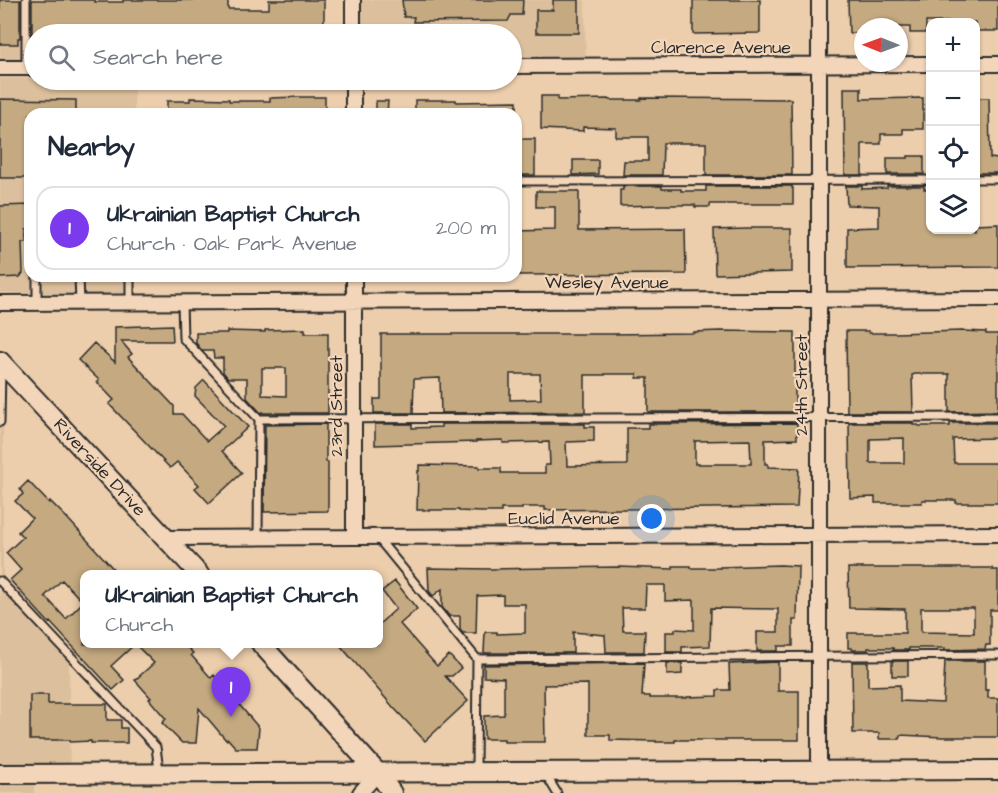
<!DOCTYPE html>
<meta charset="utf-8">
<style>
body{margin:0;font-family:"Architects Daughter",sans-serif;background:#f6f6f7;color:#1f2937}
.controls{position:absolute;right:18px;top:18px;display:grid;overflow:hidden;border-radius:12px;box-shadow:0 2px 4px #0004}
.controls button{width:54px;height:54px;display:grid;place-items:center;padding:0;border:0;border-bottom:2px solid #e0e1e3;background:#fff;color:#1f2937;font:30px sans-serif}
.compass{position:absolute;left:854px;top:18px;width:54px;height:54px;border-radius:50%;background:#fff;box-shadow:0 2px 4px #0004;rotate:271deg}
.you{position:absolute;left:652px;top:519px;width:21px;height:21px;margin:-15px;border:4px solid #fff;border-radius:50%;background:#1a73e8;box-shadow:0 0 0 9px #1a73e833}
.badge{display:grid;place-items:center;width:39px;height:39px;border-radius:50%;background:#7c3aed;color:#fff;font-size:20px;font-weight:700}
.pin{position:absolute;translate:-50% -50px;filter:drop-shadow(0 2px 3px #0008)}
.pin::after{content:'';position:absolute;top:32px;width:21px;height:18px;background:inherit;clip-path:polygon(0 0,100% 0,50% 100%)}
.popup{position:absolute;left:80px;top:570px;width:303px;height:78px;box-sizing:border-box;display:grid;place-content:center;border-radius:12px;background:#fff;filter:drop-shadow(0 2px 4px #0005);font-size:20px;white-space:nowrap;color:#747a83}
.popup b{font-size:22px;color:#1f2937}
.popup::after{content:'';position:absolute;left:50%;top:100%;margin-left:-12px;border:12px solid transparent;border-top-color:#fff}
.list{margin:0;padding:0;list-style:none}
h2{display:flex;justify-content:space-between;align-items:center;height:78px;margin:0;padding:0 24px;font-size:26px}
h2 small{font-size:20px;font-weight:400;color:#747a83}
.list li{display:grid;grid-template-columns:39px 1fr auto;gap:18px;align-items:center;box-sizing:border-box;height:84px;margin:0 12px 12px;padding:0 12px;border:2px solid #e0e1e3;border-radius:18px}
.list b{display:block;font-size:22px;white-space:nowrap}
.list p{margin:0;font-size:20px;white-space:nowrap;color:#747a83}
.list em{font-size:20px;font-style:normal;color:#747a83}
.icon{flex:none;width:33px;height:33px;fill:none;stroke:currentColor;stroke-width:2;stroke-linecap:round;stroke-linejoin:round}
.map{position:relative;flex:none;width:998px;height:793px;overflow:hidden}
.search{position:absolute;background:#fff;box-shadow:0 2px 4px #0004;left:24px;top:24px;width:498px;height:66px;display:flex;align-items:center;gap:15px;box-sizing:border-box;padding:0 21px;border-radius:33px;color:#747a83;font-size:22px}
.panel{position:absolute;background:#fff;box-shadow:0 2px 4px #0004;left:24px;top:108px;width:498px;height:174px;border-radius:18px}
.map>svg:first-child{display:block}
</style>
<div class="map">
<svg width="998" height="793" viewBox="0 0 998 793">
<rect width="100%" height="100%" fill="#ecceac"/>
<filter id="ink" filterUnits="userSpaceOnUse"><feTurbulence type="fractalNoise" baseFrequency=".0167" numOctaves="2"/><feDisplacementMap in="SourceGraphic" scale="12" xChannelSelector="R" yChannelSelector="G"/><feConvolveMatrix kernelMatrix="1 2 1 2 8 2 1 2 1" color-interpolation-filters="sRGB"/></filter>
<g filter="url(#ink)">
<path fill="#dcc09d" d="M0,0H28V65H0Z
M350,0H585L586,68L512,69V34H350Z
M0,78H34V80H134V114H30V276H133L132,294L0,293Z
M0,365L3,368V590L69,661L70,771H0Z
M0,776H34V793H0Z"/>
<path fill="#c5aa81" stroke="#2b2b2b" stroke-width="1.5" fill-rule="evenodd" d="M0,0H20V38H18V44H0Z
M32,0H95V2H123V0H228V9H269V0H324V34H166V31H144V29H119V34H34V38H32Z
M402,0H523L522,15H511L508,21L413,22L414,17H404Z
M553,0H579V33H536V10H553Z
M693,0H760V33L693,34Z
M848,0H998V31H975V22H926V33H910V27H863V33H849Z
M844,88H861V99L923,98V129H903V134H881V144H862V175H845Z
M541,96H558V100L609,99V100H641V98L791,99L792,175H706V143H663L662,175H623L624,161H648V137H616V128L583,127V131L541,129Z
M299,97H325V114H167V101H190V98L229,99V101H270V98Z
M975,98H989L990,158L998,159V173H975Z
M0,99L76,100V114H30V178H0Z
M415,100H456V102L517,101V114H415Z
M376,101H388L387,114H376Z
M520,139H535V175H519Z
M908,156H924V174H887V158H908Z
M573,160H598V174L573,175Z
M623,186H662V189H681V191H706V186H792V188H793V204H710V207H695V205H661L620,206V190H623Z
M846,186H862V189L887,188V186H924V189H930V230H975V225L998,224V267L847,268V228L879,227V206L847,205Z
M536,191H579V230L685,229L686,274L516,275V231L555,230V207H536Z
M30,205V229H26V242H22L23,273L20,277L0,278V206Z
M746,228H792V272L715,274L714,229Z
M172,325L173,341H121L132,354L128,357L174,406V414H182L207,441L224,426L195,396L196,388L204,380L248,427L222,451L242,473L209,503L195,488L199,485L177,462L170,468L109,404L114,400L97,382L99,380L78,360L94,343L115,362V327Z
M305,329V333H328V413H263V412L261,413L247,398V378H228L223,372V358H214L213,351H202L196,343V333H227V331L265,332V330ZM262,368H286V396L262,395Z
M720,331L795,332V412H648V378H637V374H605V375H585V412L441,413L440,378L414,379L413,413H374V399H381V334H610L694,333V332ZM510,374H540L541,399L510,400Z
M846,331H869V333H896L962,331L986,332V334H998V411L949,412V374H915L912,375L913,412H847Z
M795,423L797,424V439L765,440V464H768V467L799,468L797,507L545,510V507H522V509H501V512H482L459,511V510H417L418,471H419V465L479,466V468H501V473H545V465H550L549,442L503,443V440L476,441V442L375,445V424H412V428L441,427V424H585V427H594V441L566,442L567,466L627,465V428H648V424ZM750,440L751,464H695V441Z
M849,423H913V425H918L919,426H950V423H998V438L953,439L954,463H998V503H956V500H922V503H875V497L850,498ZM904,438V463H870V439Z
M326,424V462H328V511L264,512L265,425Z
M28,481L49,503L50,501L68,519L118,574H84V644H135L111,666L124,680L113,690L50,622L49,623L10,580L21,570L6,553L23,537L18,532L32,518L15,501L23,494L20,489ZM62,580L83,602L66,619L45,596Z
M780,565L798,566L797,620H793V646H778V651H757V632H778V609L711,608L710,646L682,647V652H666V632H675V629L694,630V600L665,601V585H646L645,608H622L623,631H645L644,652H606L605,635L573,632V653H484L485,632H497V634L525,633V604H503V595L477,596L476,633H463L460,630V616H449L442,607V589L433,596L429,591L428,568L491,569L619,567L673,569V566H691V568H720V567Z
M848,568H992V570H998V610H990V645H986L985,649L945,650V648H909V650H893V648H868V650H852V648H848V633H905V609L849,608ZM921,608H974V633L921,632Z
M395,581L417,609L400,624L437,666L449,655L461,668L452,676H445L468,701L425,741L393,707L339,644H378V625L396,609L382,591Z
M135,644H184L193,653L191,655L211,678L214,675L259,728L257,748H236L228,739L226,740L199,708L196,743H182L162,723L166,719L149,699L151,698L135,680L154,663Z
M892,661H908V676H892Z
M945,661H985V690H988V698H998V737H943L900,735V739H879V733H853L852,662H868V686L900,685V701L943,703Z
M778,662V691H799V740H675V742H656V741L610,740V735H588V684L544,685L545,742H504V739H484V716L504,715V678L484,677V665L644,663L642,696H650V698H687V697L717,696V690H730L729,664Z
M667,663H682V674L667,675Z
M30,695H48V704H107V720H121V728H127V743H91V741L70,742V740H30Z"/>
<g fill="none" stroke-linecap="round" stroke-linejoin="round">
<g stroke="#2b2b2b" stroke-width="11">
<path id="lane" d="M26,0V68
M976,179H998
M516,181L930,180
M37,276V303
M79,276L80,303
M130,302V276
M182,302L183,338L259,419L258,537
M259,419L998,417
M0,422L1,368
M377,537L477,659L476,771
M0,581L156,747L159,771
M477,659L998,655
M546,775L557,793"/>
</g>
<g stroke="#2b2b2b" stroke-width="18">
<path id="street" d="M353,0V34
M976,64H998
M512,66L930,64
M0,68H34
M353,80V114
M354,276V537
M0,303L998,299
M166,538L998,534
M819,771V0
M360,793L378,773"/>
</g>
<g stroke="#2b2b2b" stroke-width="22">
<path id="secondary" d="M0,361L199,574
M261,644L378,773L392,793
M0,774L998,770"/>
</g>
<use href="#lane" stroke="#f3d6b9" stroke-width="7"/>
<use href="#street" stroke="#f3d6b9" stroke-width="14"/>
<use href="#secondary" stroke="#f3d6b9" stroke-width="18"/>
</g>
</g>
<g text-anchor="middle" stroke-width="4.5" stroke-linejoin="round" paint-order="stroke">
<g font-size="18" fill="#2b2b2b" stroke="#f3d6b9">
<text x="721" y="53">Clarence Avenue</text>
<text x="607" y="288">Wesley Avenue</text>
<text transform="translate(801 385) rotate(-90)" y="6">24th Street</text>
<text transform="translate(336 406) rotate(-90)" y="6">23rd Street</text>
<text transform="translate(100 467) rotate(47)" y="6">Riverside Drive</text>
<text x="564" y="524">Euclid Avenue</text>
</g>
</g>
</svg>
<div class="controls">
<button>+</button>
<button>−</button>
<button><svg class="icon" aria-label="locate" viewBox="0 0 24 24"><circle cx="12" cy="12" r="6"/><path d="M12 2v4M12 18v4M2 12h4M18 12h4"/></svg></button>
<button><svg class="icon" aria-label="layers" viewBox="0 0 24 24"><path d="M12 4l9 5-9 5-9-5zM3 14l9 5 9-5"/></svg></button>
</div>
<svg class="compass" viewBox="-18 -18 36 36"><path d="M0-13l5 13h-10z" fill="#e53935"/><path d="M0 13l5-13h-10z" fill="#747a83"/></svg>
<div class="you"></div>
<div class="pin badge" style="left:231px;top:717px">1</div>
<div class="popup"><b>Ukrainian Baptist Church</b>Church</div>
<div class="search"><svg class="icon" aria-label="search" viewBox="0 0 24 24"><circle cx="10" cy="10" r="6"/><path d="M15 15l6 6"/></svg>Search here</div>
<section class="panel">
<h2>Nearby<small></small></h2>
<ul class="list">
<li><span class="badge">1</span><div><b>Ukrainian Baptist Church</b><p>Church · Oak Park Avenue</p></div><em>200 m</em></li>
</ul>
</section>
</div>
